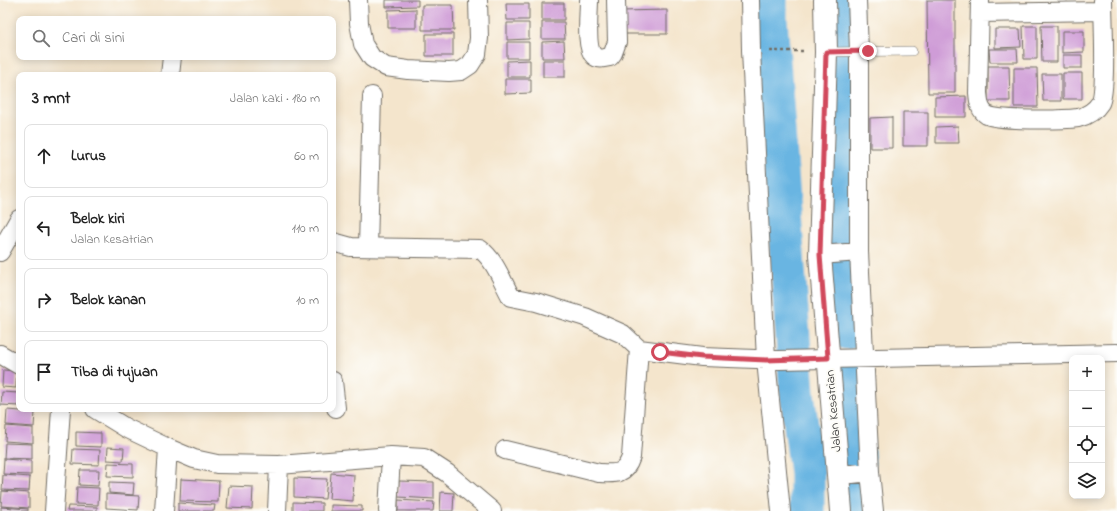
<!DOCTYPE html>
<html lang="id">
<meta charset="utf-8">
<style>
body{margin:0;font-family:"Indie Flower",sans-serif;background:#f6f6f6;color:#222}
.controls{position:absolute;right:12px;bottom:12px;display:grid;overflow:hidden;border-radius:8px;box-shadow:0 2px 10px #0003}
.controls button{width:36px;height:36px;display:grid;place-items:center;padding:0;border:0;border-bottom:1px solid #e0e0e0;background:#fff;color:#222;font:20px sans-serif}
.stop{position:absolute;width:12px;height:12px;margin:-9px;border:3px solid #d1495b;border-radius:50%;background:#fff}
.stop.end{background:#d1495b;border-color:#fff;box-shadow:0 1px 4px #0008}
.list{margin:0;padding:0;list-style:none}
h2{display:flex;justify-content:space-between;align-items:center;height:52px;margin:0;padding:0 16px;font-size:17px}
h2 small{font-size:13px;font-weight:400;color:#767676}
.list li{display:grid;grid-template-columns:26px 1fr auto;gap:12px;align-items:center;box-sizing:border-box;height:64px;margin:0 8px 8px;padding:0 8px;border:1px solid #e0e0e0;border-radius:8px}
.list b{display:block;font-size:15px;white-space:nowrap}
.list p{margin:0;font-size:13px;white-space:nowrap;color:#767676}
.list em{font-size:13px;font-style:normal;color:#767676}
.icon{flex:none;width:22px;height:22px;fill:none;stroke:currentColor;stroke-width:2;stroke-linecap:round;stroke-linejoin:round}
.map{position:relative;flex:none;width:1117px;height:511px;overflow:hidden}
.search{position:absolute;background:#fff;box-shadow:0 2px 10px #0003;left:16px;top:16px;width:320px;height:44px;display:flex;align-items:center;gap:10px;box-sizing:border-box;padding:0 14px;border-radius:8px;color:#767676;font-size:15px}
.panel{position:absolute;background:#fff;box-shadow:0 2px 10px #0003;left:16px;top:72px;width:320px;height:340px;border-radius:8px}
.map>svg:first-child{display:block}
</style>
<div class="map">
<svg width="1117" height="511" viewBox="0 0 1117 511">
<rect width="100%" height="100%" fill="#fdfcf7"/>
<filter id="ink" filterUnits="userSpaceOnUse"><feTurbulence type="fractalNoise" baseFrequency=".025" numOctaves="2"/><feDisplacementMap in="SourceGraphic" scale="8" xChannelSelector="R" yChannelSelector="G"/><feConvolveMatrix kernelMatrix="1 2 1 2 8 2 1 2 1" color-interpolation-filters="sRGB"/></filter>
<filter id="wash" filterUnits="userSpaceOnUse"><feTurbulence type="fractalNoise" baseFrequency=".012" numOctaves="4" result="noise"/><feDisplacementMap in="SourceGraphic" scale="16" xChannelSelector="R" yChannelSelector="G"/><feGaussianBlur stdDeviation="0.9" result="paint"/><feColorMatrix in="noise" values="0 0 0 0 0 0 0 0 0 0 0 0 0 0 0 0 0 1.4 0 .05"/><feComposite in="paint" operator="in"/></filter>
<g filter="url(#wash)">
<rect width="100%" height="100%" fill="#f4e5cc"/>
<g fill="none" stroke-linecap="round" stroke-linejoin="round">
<path stroke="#69b5e2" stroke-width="35" d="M770,0V19L797,393L807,473V511
M845,0L847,332
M852,380L861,511"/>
</g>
<g id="blocks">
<path fill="#cf9cd7" d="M386,0H418V6L386,7Z
M927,0H955V93H928Z
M542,3H564V20H542Z
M506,4H529V20H507Z
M422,5H453L454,30H422Z
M416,9V28H388V10Z
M667,10V34H622L621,11Z
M542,22H564L565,39H542Z
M507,23H529V39L507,40Z
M1023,26H1037V59H1024Z
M1041,26H1057V62H1042Z
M995,29H1020L1021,47L995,48Z
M1062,31H1084V52L1062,53Z
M426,34H453V56H426Z
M564,41L565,58H542V42Z
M507,42H529V58H507Z
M989,49H1017L1018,62H990Z
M1063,55H1082V68H1063Z
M530,60V77H507V61Z
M543,60H565V77H543Z
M988,66H1009L1010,101H988Z
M1014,68H1037L1038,107H1014Z
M1063,73H1082V99H1063Z
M1042,74H1061V101H1043Z
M505,79H531V93L505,94Z
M966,96V117H935V97Z
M903,112H928V146H903Z
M892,117V148H870V118Z
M958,126L959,143H936V127Z
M3,370L17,371L16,388L2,387Z
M2,392L19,393V406L1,405Z
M7,410L35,412L34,427L6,425Z
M6,426L33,428V443L5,441Z
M76,432L101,433V447L76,446Z
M5,443L32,444V459L4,458Z
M108,447L124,448L123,461L107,460Z
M73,449L100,450L99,465L72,464Z
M4,459L31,461V475L3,474Z
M108,463L133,464V477L107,476Z
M80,470H99L98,486L79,485Z
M331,473L354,475L353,501L329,499Z
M3,475L30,477L29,491L2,490Z
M294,478L327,479L325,499L294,497Z
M181,479L219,481L218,502L180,501Z
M399,481L434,482V499L398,497Z
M109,482L134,483L133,495L109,493Z
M229,486L253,487L252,509L227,508Z
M77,487L99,488L98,505L76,504Z
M2,491L29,493V508L1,506Z
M441,492L454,493L453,511H440Z
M106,494L139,496L138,510L106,508Z
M398,500L434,502L433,511H398Z
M293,502L322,503V511H293Z
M178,503L215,505L214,511H178Z
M331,505L362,506V511H331Z
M68,506L97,507V511H67Z
M1,507L28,509V511H1Z"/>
</g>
</g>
<g filter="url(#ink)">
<use href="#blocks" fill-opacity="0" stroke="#716c63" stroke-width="1"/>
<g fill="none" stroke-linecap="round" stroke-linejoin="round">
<g stroke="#716c63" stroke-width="10">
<path id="service" d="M826,52L912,51"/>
</g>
<g stroke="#716c63" stroke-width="20">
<path id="minor" d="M358,0L359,23L363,44L372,58L386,67L408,70L449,72L461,71L470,65L477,54L479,38L478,0
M589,0C589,13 585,48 594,56C598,60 605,58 610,57L613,53L617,42L616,0
M750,0L751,50L766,360L781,511
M857,0L859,51V252L870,472L874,511
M980,0L978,93C979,101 979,110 987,115C999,121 1063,120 1078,118C1086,116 1095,111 1100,103C1107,91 1103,18 1103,0
M981,13L1103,11
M170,75L172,57
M333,242L351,247L480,249C495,260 502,281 511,297L536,302L585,317L623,334L639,349L702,357L779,360L1117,353
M368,247L372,96
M0,252L19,219
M820,255L859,252
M0,354L19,365
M333,381L336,408
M95,409L126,428L168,448L194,459L217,464L279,465L391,456L424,458L447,473L492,511
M505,450L599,473C616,474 625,475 631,457L639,349
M837,474H852L870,472
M54,511L61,409
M164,511L168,448
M277,511L279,465
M388,511L391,456"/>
</g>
<g stroke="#716c63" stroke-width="24">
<path id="tertiary" d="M825,0L826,52L820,255L841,511"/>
</g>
<path stroke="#716c63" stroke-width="2.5" stroke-dasharray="3 3" stroke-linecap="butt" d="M770,51H805"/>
<use href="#service" stroke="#fff" stroke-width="9"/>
<use href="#minor" stroke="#fff" stroke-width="18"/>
<use href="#tertiary" stroke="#fff" stroke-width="22"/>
</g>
</g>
<g fill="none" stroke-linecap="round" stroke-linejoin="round" filter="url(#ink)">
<path stroke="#d1495b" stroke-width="5" d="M660,352L702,357L766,360L828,358L820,255L826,52L868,51"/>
</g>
<g text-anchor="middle" stroke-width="4" stroke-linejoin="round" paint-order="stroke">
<g font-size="13" fill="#2b2b2b" stroke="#fdfcf7">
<text transform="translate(832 411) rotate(-95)" y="5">Jalan Kesatrian</text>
</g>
</g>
</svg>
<div class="controls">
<button>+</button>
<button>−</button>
<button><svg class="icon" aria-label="locate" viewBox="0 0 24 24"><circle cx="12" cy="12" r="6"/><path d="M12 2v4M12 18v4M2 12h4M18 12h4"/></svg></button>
<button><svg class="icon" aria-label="layers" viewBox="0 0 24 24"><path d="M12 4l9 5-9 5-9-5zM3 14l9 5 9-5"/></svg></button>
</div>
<div class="stop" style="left:660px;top:352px"></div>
<div class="stop end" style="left:868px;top:51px"></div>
<div class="search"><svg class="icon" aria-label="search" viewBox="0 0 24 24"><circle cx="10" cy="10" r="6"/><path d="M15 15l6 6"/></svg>Cari di sini</div>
<section class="panel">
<h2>3 mnt<small>Jalan kaki · 180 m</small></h2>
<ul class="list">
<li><svg class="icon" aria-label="ahead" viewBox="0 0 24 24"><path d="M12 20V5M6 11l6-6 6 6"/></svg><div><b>Lurus</b></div><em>60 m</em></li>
<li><svg class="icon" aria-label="left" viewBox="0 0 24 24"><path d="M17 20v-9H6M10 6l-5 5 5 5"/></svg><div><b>Belok kiri</b><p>Jalan Kesatrian</p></div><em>110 m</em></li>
<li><svg class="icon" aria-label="right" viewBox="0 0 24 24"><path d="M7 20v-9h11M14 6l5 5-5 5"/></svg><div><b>Belok kanan</b></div><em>10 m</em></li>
<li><svg class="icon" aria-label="arrive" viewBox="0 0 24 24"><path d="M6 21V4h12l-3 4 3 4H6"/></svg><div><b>Tiba di tujuan</b></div></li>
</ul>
</section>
</div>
